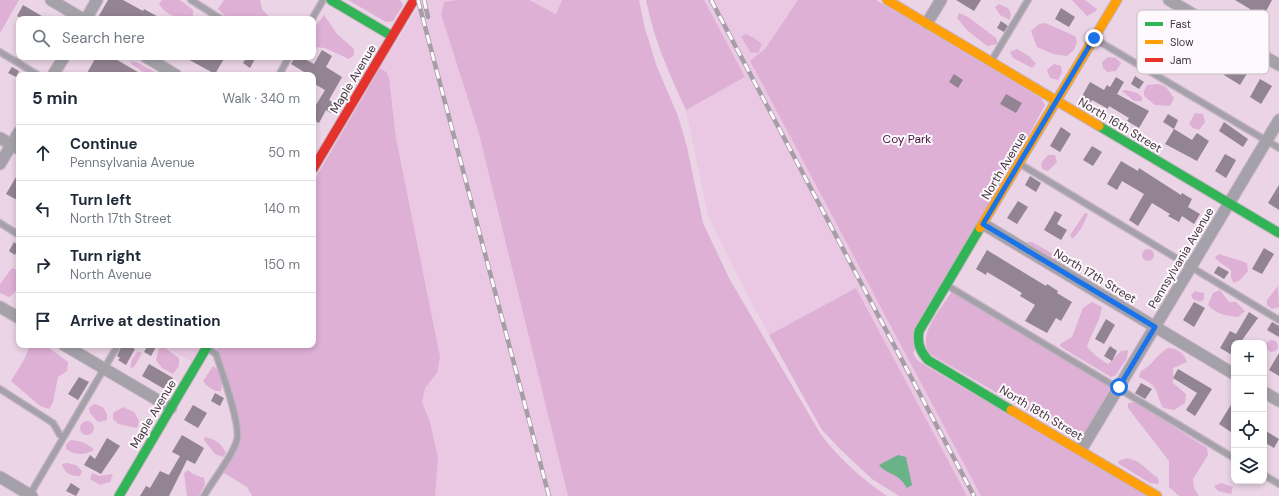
<!DOCTYPE html>
<meta charset="utf-8">
<style>
body{margin:0;font-family:"DM Sans",sans-serif;background:#f2f2f3;color:#1f2937}
.controls{position:absolute;right:12px;bottom:12px;display:grid;overflow:hidden;border-radius:8px;box-shadow:0 2px 6px #0003}
.controls button{width:36px;height:36px;display:grid;place-items:center;padding:0;border:0;border-bottom:1px solid #e0e1e3;background:#fff;color:#1f2937;font:20px sans-serif}
.stop{position:absolute;width:12px;height:12px;margin:-9px;border:3px solid #1a73e8;border-radius:50%;background:#fff}
.stop.end{background:#1a73e8;border-color:#fff;box-shadow:0 1px 4px #0008}
.list{margin:0;padding:0;list-style:none}
h2{display:flex;justify-content:space-between;align-items:center;height:52px;margin:0;padding:0 16px;font-size:17px}
h2 small{font-size:13px;font-weight:400;color:#747a83}
.list li{display:grid;grid-template-columns:26px 1fr auto;gap:12px;align-items:center;box-sizing:border-box;height:56px;padding:0 16px;border-top:1px solid #e0e1e3}
.list b{display:block;font-size:15px;white-space:nowrap}
.list p{margin:0;font-size:13px;white-space:nowrap;color:#747a83}
.list em{font-size:13px;font-style:normal;color:#747a83}
.icon{flex:none;width:22px;height:22px;fill:none;stroke:currentColor;stroke-width:2;stroke-linecap:round;stroke-linejoin:round}
.map{position:relative;flex:none;width:1279px;height:496px;overflow:hidden}
.search{position:absolute;background:#fff;box-shadow:0 2px 6px #0003;left:16px;top:16px;width:300px;height:44px;display:flex;align-items:center;gap:10px;box-sizing:border-box;padding:0 14px;border-radius:8px;color:#747a83;font-size:15px}
.panel{position:absolute;background:#fff;box-shadow:0 2px 6px #0003;left:16px;top:72px;width:300px;height:276px;border-radius:8px}
.map>svg:first-child{display:block}
</style>
<div class="map">
<svg width="1279" height="496" viewBox="0 0 1279 496">
<rect width="100%" height="100%" fill="#ead4e5"/>
<path fill="#eac8e3" d="M423,0H457L444,2L441,14L479,134L568,496H435L438,458L430,422L422,402L425,388L437,373L396,138L390,82L380,68Z
M529,0H562L556,14Z
M704,0H798L765,49L750,61L981,496H967L856,288L769,335L734,269L708,216L686,110L745,77Z
M162,345H202L192,362Z"/>
<path fill="#deb0d6" d="M0,0H19L0,33Z
M162,0H180L193,10V19C180,19 166,16 159,4Z
M224,0H260L262,9L271,19H228L218,9Z
M348,0H400L403,5L393,21L386,22Z
M457,0H529L556,14L562,0H639L645,29L657,67L678,116L687,147L703,223L730,280L820,433C839,459 861,478 887,496H568L479,134L441,14L444,2Z
M646,0H704L745,77L686,110C669,73 654,40 646,0Z
M798,0H876L1041,98L1045,105L913,353L917,360L926,366L1147,496H981L750,61L765,49Z
M1072,0H1085L1097,9L1095,12L1087,16Z
M999,4L1008,8L1011,14L1010,20L1000,15L995,7Z
M959,13L968,17L996,38L998,44L987,46L967,30L957,18Z
M324,15L337,34L354,49V55L349,59L325,48L313,47V29Z
M1045,23L1075,36L1077,42L1074,50L1067,56L1053,54L1037,47L1031,31L1039,24Z
M746,34L754,38L762,44L758,53L750,52L741,36Z
M1017,49L1029,56L1036,64L1032,68L1013,58L1010,52Z
M1108,57L1116,58L1121,63L1116,71L1107,72L1103,68L1102,62Z
M131,61L138,63L155,72L157,75H148L131,64Z
M1054,64L1061,66L1062,72L1058,80L1050,78L1047,70Z
M380,68L386,72L389,77L396,138L440,357L437,373L425,388L422,402L430,422L438,458L435,496H252L247,487L221,471L238,442L216,345H313V182Z
M1159,84L1166,87L1174,98L1170,106L1155,105L1144,96V91L1147,85Z
M1126,90L1137,93L1142,97V101H1134L1122,91Z
M1195,113L1203,114L1205,122L1199,130L1193,128L1189,124Z
M1132,133L1148,138L1153,143L1150,146L1145,145L1130,134Z
M1048,155H1055L1057,162L1048,171L1042,169L1041,163Z
M1085,213L1088,214C1084,223 1080,233 1072,239L1070,235Z
M1026,242H1032L1069,263L1070,266H1065Z
M1142 255a6 6 0 1 1 12 0a6 6 0 1 1-12 0Z
M1219,254L1247,263L1248,271L1240,280L1234,283L1231,278V270L1218,261L1215,257Z
M12,268L19,271C19,283 20,290 9,297L0,293V284Z
M1278,286L1279,307L1272,309L1267,305V300Z
M856,288L967,496H899L872,479L840,449L822,430L769,335Z
M1220,290L1229,302H1236L1245,311L1238,317C1228,316 1215,314 1208,305L1213,293Z
M1195,291L1204,293V299L1200,302L1193,299L1191,295Z
M953,292L1111,387L1084,434L1080,437L1074,438L930,354C916,336 941,309 951,293Z
M1092,302L1102,307C1100,322 1091,333 1087,347L1096,356L1108,364L1121,351L1128,350L1127,358L1115,376L1111,377L1061,347L1060,344L1072,337L1083,308Z
M1266 346a6 6 0 1 1 12 0a6 6 0 1 1-12 0Z
M30,345H45L68,362L67,371L58,377L53,402L49,409L40,406L11,381L24,360Z
M164,347L179,358V366L173,374L162,368L156,360L159,348Z
M1168,348C1177,348 1184,353 1187,362L1173,368V383L1186,394L1185,403L1174,410L1163,408C1154,389 1160,387 1139,377L1141,371C1152,366 1157,354 1168,348Z
M138,351L142,353L134,367L130,368L132,359Z
M213,366C222,372 223,381 221,391C214,392 207,387 203,381Z
M1135,402L1207,448L1208,455L1193,479L1194,488L1199,496H1179L1169,487V461L1128,408V403Z
M94,404L103,407L107,414V420L98,422L90,413L89,408Z
M123,407L134,412L139,421L137,428L118,424L113,419V413Z
M80 428a7 7 0 1 1 14 0a7 7 0 1 1-14 0Z
M205,437C215,439 221,443 226,453L223,457L215,454L204,440Z
M71,440C80,441 88,443 94,450C84,456 75,455 66,449V444Z
M1127,458C1142,461 1146,470 1158,478L1159,484L1150,483L1119,464L1118,461Z
M67,463L76,465L82,471L80,476C70,476 65,474 62,464Z
M188,470L193,474L204,478L205,484L199,496H187L184,473Z
M92,473L99,476L113,474L110,482L100,485L90,479Z
M1221,483L1233,487L1231,494L1218,491L1214,486Z"/>
<path fill="#6ab288" d="M898,455L906,457L912,485L907,488C897,471 888,476 879,465Z"/>
<path fill="#928492" d="M108,0H123L143,11L144,9L162,19H97Z
M956,0H981L974,11Z
M1235,0H1272L1257,28L1244,20L1250,9Z
M23,5L47,19H23L17,16Z
M1061,8L1075,17L1069,27L1055,19Z
M1001,21L1008,26L1004,32L997,28Z
M322,50L332,56L326,67L342,77L329,100L337,104L331,113L326,110L319,123L313,120V110L325,90L313,83V75H309L291,64L295,57H301L314,64Z
M96,57H112L143,75H86Z
M184,57H225L215,74Z
M247,57H256L250,68L243,63Z
M1231,62L1248,72L1240,85L1224,75Z
M12,67L19,71L16,77L8,73Z
M954,74L963,80L958,88L949,82Z
M1135,76L1144,82L1139,89L1131,84Z
M1116,77L1124,82L1117,94L1149,111L1139,128L1127,121L1129,118L1109,106L1108,109L1092,100L1090,103L1081,98L1090,82L1104,90L1107,85L1110,87Z
M1260,79L1272,86L1261,104L1250,97Z
M1006,94L1022,103L1016,113L1000,104Z
M1168,114L1178,120L1174,129L1163,122Z
M1224,122L1248,139L1243,147L1219,131Z
M1061,127L1071,134L1060,152L1050,146Z
M1174,129L1192,140L1197,133L1209,141L1197,161L1165,144Z
M1092,146L1102,152L1093,166L1083,160Z
M1225,154L1236,160L1226,178L1215,171Z
M1121,161L1138,171L1139,168L1181,195L1182,193L1192,199L1188,207L1200,214L1194,224L1182,216L1179,222L1168,216L1170,214L1152,203L1138,226L1129,220L1144,194L1122,181L1117,190L1107,184Z
M19,172V201L6,194Z
M1030,176L1041,183L1036,192L1025,185Z
M1279,185V210L1268,203Z
M1018,201L1028,207L1017,224L1007,218Z
M1055,211L1062,215L1057,224L1067,230L1061,240L1044,230Z
M14,242L19,246L15,255L9,251Z
M1264,248L1274,254L1262,274L1252,269Z
M987,250L1046,286L1047,284L1058,291L1057,293L1072,302L1061,321L1056,318L1047,333L1025,321L1035,305L1020,296L1022,293L987,272L986,275L976,269Z
M1218,266L1229,272L1224,279L1214,273Z
M1194,302L1205,308L1194,327L1183,320Z
M1249,312L1258,318L1240,343H1234V356L1220,348L1230,331L1236,334Z
M1106,319L1115,325L1104,344L1095,339Z
M1272,322L1279,326V337L1267,330Z
M122,345H128L135,349L126,365L118,360L120,358L117,356Z
M148,345H157L151,356L144,352Z
M1110,346L1117,351L1112,361L1104,356Z
M1279,353V376L1269,370Z
M149,364L173,378L166,390L142,376Z
M1178,369L1212,389L1195,416L1186,410L1197,393L1173,378Z
M79,377L89,382L78,400L68,394Z
M1141,383L1152,389L1145,399L1135,393Z
M215,393L224,398L220,406L211,401Z
M1234,400V434L1219,424Z
M193,405L207,413L198,428L184,420Z
M1264,430L1279,439L1274,448L1264,442Z
M182,435L204,448L195,464L187,460L169,496H140L146,486L150,488L160,471L169,475L180,456L172,452Z
M107,438L120,446L101,474L84,465L90,455L95,459Z
M71,483L80,489L76,496L66,491Z"/>
<g fill="none" stroke-linecap="round" stroke-linejoin="round">
<g stroke="#c4b3c0" stroke-width="8">
<path id="lane" d="M191,0L221,19
M312,19L323,0
M1095,39L1279,148
M0,52L38,75
M992,60L1028,0
M279,75L289,57
M1020,164L1279,320
M0,223L19,235
M948,286L1234,458
M0,389L53,423L60,435L63,437
M1264,475L1279,484
M29,496L118,345
M204,496C212,481 233,456 237,440C241,424 222,372 216,354L207,348"/>
</g>
<g stroke="#c4b3c0" stroke-width="13">
<path id="street" d="M51,0L83,19
M1169,0L1279,65
M86,19L97,0
M927,23L941,0
M146,57L176,75
M53,75L64,57
M0,138L19,149
M0,164L19,132
M983,224L1234,374
M0,307L19,318
M64,345L171,408
M1264,392L1279,401
M1081,450L1279,120
M0,477L32,496"/>
</g>
<g stroke="#c4b3c0" stroke-width="11">
<path id="fast" d="M331,0L392,36
M1099,126L1279,233
M980,228L919,331C917,343 920,351 928,360L1011,410
M119,496L208,345"/>
</g>
<g stroke="#c4b3c0" stroke-width="11">
<path id="slow" d="M887,0L1099,126
M980,228L1117,0
M1011,410L1157,496"/>
</g>
<g stroke="#c4b3c0" stroke-width="11">
<path id="jam" d="M313,169L414,0"/>
</g>
<use href="#lane" stroke="#a5a1aa" stroke-width="5.5"/>
<use href="#street" stroke="#a5a1aa" stroke-width="11"/>
<use href="#fast" stroke="#30b455" stroke-width="9"/>
<use href="#slow" stroke="#ff9f0a" stroke-width="9"/>
<use href="#jam" stroke="#e5322d" stroke-width="9"/>
<g stroke="#a69da6" stroke-width="4.5">
<path id="rail" d="M418,0L549,496
M424,0L428,17
M711,0L974,496"/>
</g>
<use href="#rail" stroke="#fdf9fc" stroke-width="3" stroke-dasharray="9" stroke-linecap="butt"/>
</g>
<g fill="none" stroke-linecap="round" stroke-linejoin="round">
<path stroke="#1a73e8" stroke-width="5" d="M1094,38L983,224L1155,327L1119,387"/>
</g>
<g text-anchor="middle" stroke-width="4" stroke-linejoin="round" paint-order="stroke">
<g font-size="12" fill="#443541" stroke="#fdf9fc">
<text transform="translate(353 79) rotate(-59)" y="4">Maple Avenue</text>
<text transform="translate(1120 125) rotate(31)" y="4">North 16th Street</text>
<text transform="translate(1004 166) rotate(-59)" y="4">North Avenue</text>
<text transform="translate(1181 258) rotate(-59)" y="4">Pennsylvania Avenue</text>
<text transform="translate(1095 276) rotate(31)" y="4">North 17th Street</text>
<text transform="translate(1041 413) rotate(31)" y="4">North 18th Street</text>
<text transform="translate(153 414) rotate(-59)" y="4">Maple Avenue</text>
</g>
<g font-size="12" fill="#460f40" stroke="#fdf9fc">
<text x="907" y="143">Coy Park</text>
</g>
</g>
<rect x="1137" y="10" width="132" height="64" rx="6" fill="#fdf9fc" stroke="#c6bec4" stroke-width="1"/>
<rect x="1145" y="22" width="18" height="4" fill="#30b455"/>
<rect x="1145" y="40" width="18" height="4" fill="#ff9f0a"/>
<rect x="1145" y="58" width="18" height="4" fill="#e5322d"/>
<g font-size="11" fill="#443541">
<text x="1170" y="28">Fast</text>
<text x="1170" y="46">Slow</text>
<text x="1170" y="64">Jam</text>
</g>
</svg>
<div class="controls">
<button>+</button>
<button>−</button>
<button><svg class="icon" aria-label="locate" viewBox="0 0 24 24"><circle cx="12" cy="12" r="6"/><path d="M12 2v4M12 18v4M2 12h4M18 12h4"/></svg></button>
<button><svg class="icon" aria-label="layers" viewBox="0 0 24 24"><path d="M12 4l9 5-9 5-9-5zM3 14l9 5 9-5"/></svg></button>
</div>
<div class="stop" style="left:1119px;top:387px"></div>
<div class="stop end" style="left:1094px;top:38px"></div>
<div class="search"><svg class="icon" aria-label="search" viewBox="0 0 24 24"><circle cx="10" cy="10" r="6"/><path d="M15 15l6 6"/></svg>Search here</div>
<section class="panel">
<h2>5 min<small>Walk · 340 m</small></h2>
<ul class="list">
<li><svg class="icon" aria-label="ahead" viewBox="0 0 24 24"><path d="M12 20V5M6 11l6-6 6 6"/></svg><div><b>Continue</b><p>Pennsylvania Avenue</p></div><em>50 m</em></li>
<li><svg class="icon" aria-label="left" viewBox="0 0 24 24"><path d="M17 20v-9H6M10 6l-5 5 5 5"/></svg><div><b>Turn left</b><p>North 17th Street</p></div><em>140 m</em></li>
<li><svg class="icon" aria-label="right" viewBox="0 0 24 24"><path d="M7 20v-9h11M14 6l5 5-5 5"/></svg><div><b>Turn right</b><p>North Avenue</p></div><em>150 m</em></li>
<li><svg class="icon" aria-label="arrive" viewBox="0 0 24 24"><path d="M6 21V4h12l-3 4 3 4H6"/></svg><div><b>Arrive at destination</b></div></li>
</ul>
</section>
</div>
